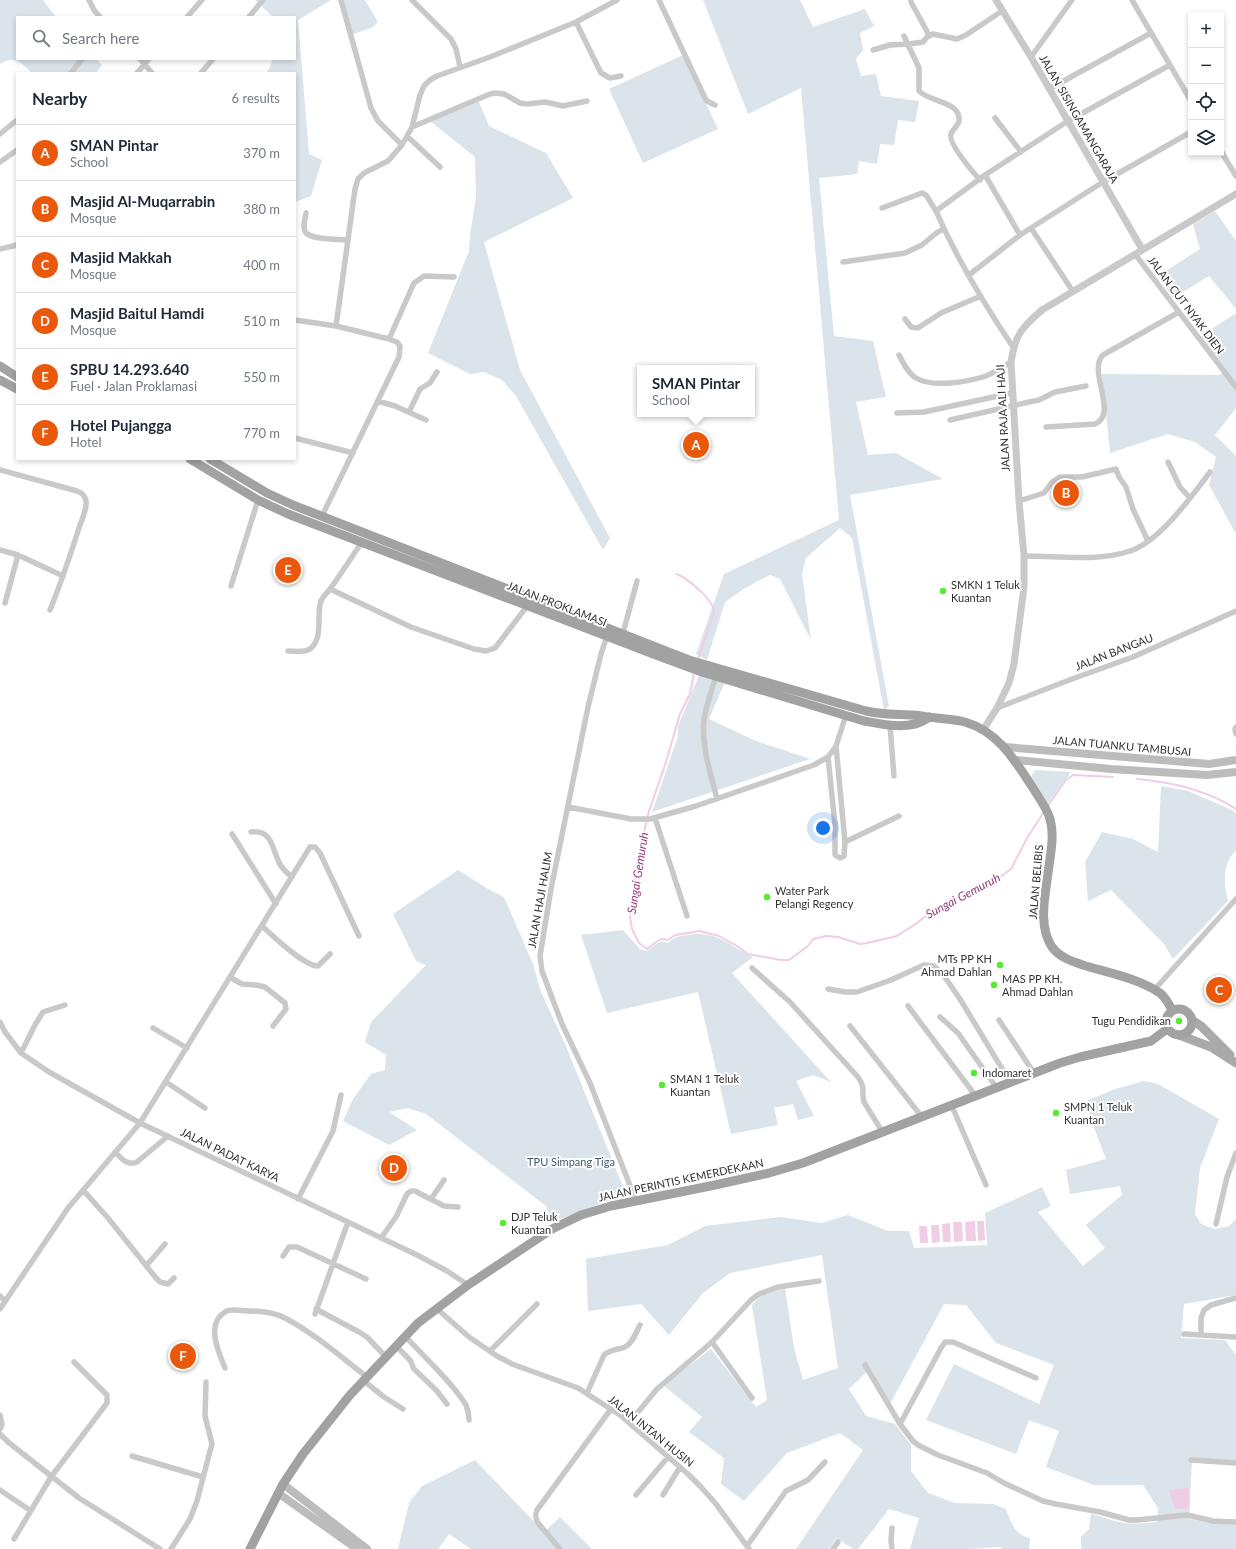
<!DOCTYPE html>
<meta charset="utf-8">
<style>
body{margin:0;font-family:Lato,sans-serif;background:#f2f2f3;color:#1f2937}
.controls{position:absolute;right:12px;top:12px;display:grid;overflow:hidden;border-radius:0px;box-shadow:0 2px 6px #0003}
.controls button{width:36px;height:36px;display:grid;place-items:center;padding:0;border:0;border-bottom:1px solid #e0e1e3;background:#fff;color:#1f2937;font:20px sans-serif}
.you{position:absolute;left:823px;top:828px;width:14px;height:14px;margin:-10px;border:3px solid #fff;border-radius:50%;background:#1a73e8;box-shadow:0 0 0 6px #1a73e833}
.badge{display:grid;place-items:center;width:26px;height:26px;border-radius:50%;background:#ea580c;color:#fff;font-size:13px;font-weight:700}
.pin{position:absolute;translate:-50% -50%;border:2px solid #fff;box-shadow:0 1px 4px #0006}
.popup{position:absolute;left:637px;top:365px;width:118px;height:52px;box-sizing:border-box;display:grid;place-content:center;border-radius:0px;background:#fff;filter:drop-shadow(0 1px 3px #0005);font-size:13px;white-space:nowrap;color:#747a83}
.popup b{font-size:15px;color:#1f2937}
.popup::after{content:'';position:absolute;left:50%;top:100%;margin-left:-8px;border:8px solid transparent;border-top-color:#fff}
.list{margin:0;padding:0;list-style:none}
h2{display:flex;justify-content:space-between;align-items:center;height:52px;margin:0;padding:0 16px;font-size:17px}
h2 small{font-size:13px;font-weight:400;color:#747a83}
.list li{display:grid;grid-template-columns:26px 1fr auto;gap:12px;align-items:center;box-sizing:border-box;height:56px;padding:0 16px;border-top:1px solid #e0e1e3}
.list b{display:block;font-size:15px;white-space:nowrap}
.list p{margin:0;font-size:13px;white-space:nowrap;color:#747a83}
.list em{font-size:13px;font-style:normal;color:#747a83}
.icon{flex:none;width:22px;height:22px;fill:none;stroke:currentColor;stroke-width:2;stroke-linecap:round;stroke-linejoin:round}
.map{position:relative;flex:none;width:1236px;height:1549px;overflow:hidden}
.search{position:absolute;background:#fff;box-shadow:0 2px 6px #0003;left:16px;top:16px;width:280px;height:44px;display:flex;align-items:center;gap:10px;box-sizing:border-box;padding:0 14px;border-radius:0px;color:#747a83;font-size:15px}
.panel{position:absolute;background:#fff;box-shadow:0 2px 6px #0003;left:16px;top:72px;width:280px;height:388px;border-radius:0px}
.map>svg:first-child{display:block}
</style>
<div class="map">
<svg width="1236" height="1549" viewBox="0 0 1236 1549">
<rect width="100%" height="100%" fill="#fff"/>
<path fill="#dae4ea" d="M0,0H43L56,17H17V59H96L102,65L96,73H32C21,63 15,55 0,64Z
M255,0H331L298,20L309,154L322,160L311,196L295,202V73H267L273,59H295V17H273Z
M338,0H365L378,22L373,27L349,36Z
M703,0H800L813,27L865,9L874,26L860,33L863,50L856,59L861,76L876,74L881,96L919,101L915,122L898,120L894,145L880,144L877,164L859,161L857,174L819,178L834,336L873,341L886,397L856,402L868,455L896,453L943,479L850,495L889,706L884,710L852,538L840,528L806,558L802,574L811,640L780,579L770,575L745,588L725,602L707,660L696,654L724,574L839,520L801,88L748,114Z
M683,55L718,129L643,163L609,89Z
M479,102L489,126L546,153L573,198L484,242L520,370L610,538L603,550L516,396L502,380L484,372L470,374L428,353L469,251L470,235L476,197L475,157L430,121Z
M1215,211L1236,241V309L1209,276L1173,298L1158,276L1200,249L1193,224Z
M1236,313V408L1215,435L1236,456V534L1209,485L1216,457L1195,442L1168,434L1110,453L1102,374L1220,375L1226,370L1201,336Z
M699,675L725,682L709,719L756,741L810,759L652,812L678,736V726Z
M1035,770L1071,772L1048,803L1031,776Z
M1161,786L1188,791L1232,810L1236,814V850L1229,859L1225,872V887L1228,901L1173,959L1164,944L1111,890L1088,901L1085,862L1102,832L1133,839L1158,852Z
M458,870L488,889L504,897L533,964L541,992L565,1044L626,1194L552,1222L546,1206L426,1114L408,1108L389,1112L417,1130L389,1145L343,1121L353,1099L371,1074L385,1070L386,1055L365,1042L371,1022L426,965L416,961L393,914Z
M623,930L640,949L647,951C655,946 659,939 668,943C674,937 679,936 687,935C718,930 728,945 753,957L732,973L831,1082L813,1075L796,1081L814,1116L798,1120L793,1104L774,1108L778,1125L731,1134L698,992L607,1013L581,935Z
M1144,1081L1158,1084L1219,1119L1200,1168L1195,1214L1201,1224L1215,1229L1229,1226L1236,1219V1295L1184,1304L1181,1338L1225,1340L1236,1355V1463L1192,1460L1189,1519L1206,1522L1236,1524V1549H1081V1537L1089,1529L1091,1514C1101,1516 1109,1520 1119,1522C1131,1525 1145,1523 1157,1522L1158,1508L1143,1485H1094L1046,1467L1059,1431L1029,1420L1016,1454L926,1420L954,1364L1039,1404L1054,1365L996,1343L966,1305L944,1304L890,1404L870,1369L849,1389L866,1416L895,1424L911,1445V1471L928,1493L955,1503L993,1504L1006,1509C1011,1523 1015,1535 1030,1538L1029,1549H1001L1002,1547L970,1549H910L919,1518L889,1509L858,1549H853L837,1538L829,1549H796L863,1450L840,1433L787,1453L744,1501L721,1484L724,1458L689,1432L702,1417L663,1385L711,1349L756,1407L767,1400L752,1305L762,1295L785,1288L794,1348L803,1380L838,1368L822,1255L730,1273L703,1293L669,1335L641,1304L588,1311L586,1259L668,1245L705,1226L780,1217L822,1223L848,1215L888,1231H909L914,1248L987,1245L985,1213L1042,1187L1051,1206L1038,1212L1083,1266L1105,1248L1086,1225L1122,1195L1120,1186L1070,1194L1066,1170L1106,1159L1084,1102L1115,1089Z
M475,1460L544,1532L560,1517L592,1549H471L449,1534L438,1549H398L409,1503L422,1486Z"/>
<path fill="#efcde5" d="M975,1221L976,1241H966L965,1222Z
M977,1221H984L985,1240L978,1241Z
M953,1222H962L963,1241L954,1242Z
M950,1223L951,1242H943L942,1224Z
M931,1225H939L940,1242L932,1243Z
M919,1226H927L928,1243H920Z
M1189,1488V1508L1175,1509L1169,1490Z"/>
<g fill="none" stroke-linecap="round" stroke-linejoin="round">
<path stroke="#efcde5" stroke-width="2" d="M677,574C688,579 714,600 714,612L698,659
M694,673L690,694L680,714L665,765L649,811L636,867L630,917L632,929L639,943L647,949C655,944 658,937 668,940L675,935L700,931L719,936L737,946L748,954L781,960H789L808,946L813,939L826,936L838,937L860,944L867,943L897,936L917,923L930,913L963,894L995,881L1011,869L1027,838L1044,812
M1137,779C1171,782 1207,790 1236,809
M1047,807L1066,780L1073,775L1113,777"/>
<path stroke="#c9c9c9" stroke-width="5.5" d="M89,0L94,10L100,17
M341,0L371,108L378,121L402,145
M412,0L451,39L456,49L460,67
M659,0L705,98L707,101L715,105
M911,0V2L929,35
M1132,0L1191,101
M187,17L202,0
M249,17L263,0
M576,22L601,73L610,78L621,76
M904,36L919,68V91C929,102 961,101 959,121C958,126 953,129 951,134C948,144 973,172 980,180
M873,50L890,45L909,44L923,42L927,37L933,34L957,39L966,35L1002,11
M1031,57L1072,0
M140,59L152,73
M71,73L82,59
M137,73L149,59
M201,73L213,59
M1049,89L1151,33
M995,118L1021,152
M412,127L490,94L495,93L504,94L520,103L527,104L545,102L563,106L587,101
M0,134L17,120
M407,136L440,167
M1221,151L1236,176
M0,162L17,150
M985,175L1020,235
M882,208L922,193L926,195L936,211
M306,213C305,219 302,228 306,233C313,240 338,239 348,240
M1031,228L1072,290
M0,249L17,245
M1135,254L1236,387
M843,262L905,253L922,245L935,234L943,229
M969,275L1020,235L1103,182L1191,132
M905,319L911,327L918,328L941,313L981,296
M295,320L336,326L389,339L397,342L400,346L399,357L322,516
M336,326L355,189L358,179L364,173L388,161L402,145L412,127L420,95L424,86L430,80L437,76L490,57L576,22L617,0
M389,339L414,283L424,276L454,277
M1013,347C984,304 957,259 936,211L985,175L1068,121L1170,65
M899,355C903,363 908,373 916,378C933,388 967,382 986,376C995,372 1003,367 1011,362
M378,401L395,406L426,420
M409,412L420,389L430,383L437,372
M897,413L924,412L1012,393
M950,420L1029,402L1039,400L1055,392L1086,386
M1046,427L1095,424C1119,414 1087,371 1103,355L1179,312
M295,438L353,453
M1168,462L1180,487L1190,498
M0,470L77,491C82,493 86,496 86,502C87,510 81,521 79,528C70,556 61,583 50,610
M1019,501L1044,493L1052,482L1060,477H1082L1116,469L1119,477L1126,487L1133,509L1148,541
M0,550L18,555L63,576
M1024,556C1059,556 1097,562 1130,551C1160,541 1191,497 1210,472
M231,586L258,500
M330,589L411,627L474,649L486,651L495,648L528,605
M5,603L18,555
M623,633L637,581
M607,636L601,654L588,707L551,889L540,956L542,971L562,1024L590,1083L636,1201
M288,651C295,651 304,653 310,649C324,638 316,615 321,601C323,596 327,593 330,589C341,574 351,558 362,542
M716,676C712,690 706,705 704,720C701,746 711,774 717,799
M997,708L1072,679L1133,657L1236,611
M890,726L894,776
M1236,727L1235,729L1236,734
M828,757L835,825V855L840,858L844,856L845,842L836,746
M568,807L631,819H650L696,806L814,765L828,757L836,746L846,715
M655,818L687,916
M251,832C274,829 272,852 281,866C284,870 288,874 292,877
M232,834L276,904
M845,842L899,816
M262,926C273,936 304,966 318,966L330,954
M752,968L790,1002L858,1077C866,1088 861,1091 864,1102L883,1133
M231,978L242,984L256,985L265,987L285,1003L286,1009L273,1026
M828,989L845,992H857L891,980L924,965L934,966L942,973L960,999L1010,1082
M1154,990L1236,899
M908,1006L975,1095
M940,1017L958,1033L996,1087
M999,1020L1034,1073
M0,1022L5,1032L21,1053L49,1072L140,1123L417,1255L447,1271L468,1285
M850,1026L922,1117
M153,1028L187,1048
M21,1053L35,1025L43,1012L65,1005
M166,1082L205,1108
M951,1104L986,1185
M115,1152C122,1159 127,1166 137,1162L168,1136
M83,1190L108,1218L156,1278L160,1282L168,1284L174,1278
M298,1199L333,1131L341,1095
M431,1199L444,1180
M1216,1224L1227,1177L1236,1153
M381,1238L396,1217L407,1194L411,1191H415L444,1206L458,1207
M283,1256L289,1247H297L366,1279
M146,1266L165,1244
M0,1296L5,1301
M436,1308L469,1337L497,1356L512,1364L578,1388L620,1415L688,1474L701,1487L716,1504L749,1549
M0,1309L68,1208L140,1123L310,847H315L320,853L359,936
M316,1309L359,1332L367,1337L386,1357
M315,1314L348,1222
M1184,1334L1236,1337
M1201,1334V1318L1204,1310L1211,1305L1236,1298
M405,1336C424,1357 451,1381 466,1405C468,1410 469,1415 469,1420
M712,1342L752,1398
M396,1346L410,1360L414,1369L436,1390L447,1404
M490,1351L537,1304
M865,1365L900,1424L913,1441L918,1445L938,1455L987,1473L1004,1483L1043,1501L1056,1504L1100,1512L1129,1520H1137L1187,1515L1213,1521L1236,1522
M225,1368C219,1353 205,1324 225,1312C231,1308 242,1311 249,1311C261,1311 275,1313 285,1318C315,1334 341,1357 367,1377
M364,1381L384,1397L403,1409
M587,1393L604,1355C610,1349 618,1350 625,1347C633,1343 636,1332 640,1325
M0,1415L2,1425L0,1429
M629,1423L657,1389L712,1342L751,1300L759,1294L778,1287L819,1281
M900,1424L941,1348L945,1342H953L1036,1378
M0,1434L8,1442L79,1498L160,1549
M132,1456L203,1477
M1191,1460L1236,1463
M0,1490L31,1511
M636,1495L668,1457
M663,1495L680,1467
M892,1528L891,1540L892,1549
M14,1539L51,1477L107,1403V1395L74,1362
M747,1546L786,1491L808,1480L825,1462
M171,1549L190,1519L197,1501L209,1455L212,1444L205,1416L206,1382
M560,1549L538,1523C535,1518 535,1515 537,1510L611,1409
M833,1549L838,1542"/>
<path stroke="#c9c9c9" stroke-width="7" d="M996,0L1031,57L1142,249
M983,730L997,708L1009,683L1014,664L1024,587V556L1019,501L1011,362C1015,335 1022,327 1042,310L1236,194"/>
<path stroke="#bcbcbc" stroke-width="8" d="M1005,747L1209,764L1236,760
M1016,760L1111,769L1207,775L1236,772
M283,1484L367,1549
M278,1493L357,1549"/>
<path stroke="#aaa" stroke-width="9" d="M1192,1020L1201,1026L1230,1055
M1179,1035L1211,1047L1236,1063"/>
<path stroke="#a2a2a2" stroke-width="9" d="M0,366L17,377
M0,380L17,389
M190,459L258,500L288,514L656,655L702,672L864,721C880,724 898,728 915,724C920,723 925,720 930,717
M210,459L267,493L293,505L689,660L866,711C883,715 898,714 914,715C919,715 924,717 929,717C941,719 953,719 965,722C999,732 1015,761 1033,788C1039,798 1047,808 1050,819C1055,836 1050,856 1048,873C1045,897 1038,926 1052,947C1060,958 1074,962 1086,966C1110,973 1139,979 1160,993C1166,998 1169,1004 1172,1010
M1166 1022a13 13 0 1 1 26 0a13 13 0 1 1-26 0Z
M250,1549L283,1484L303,1454L350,1395L418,1323L468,1285L552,1229L581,1215L611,1206L715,1185L769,1173L803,1163L1060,1063L1080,1057L1151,1041L1167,1029"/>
</g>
<g fill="#55eb33" stroke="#fff" stroke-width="1.5">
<circle cx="943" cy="591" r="4"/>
<circle cx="767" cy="897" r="4"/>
<circle cx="1000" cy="965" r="4"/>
<circle cx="994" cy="985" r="4"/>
<circle cx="1179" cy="1021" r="4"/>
<circle cx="974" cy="1073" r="4"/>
<circle cx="662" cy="1085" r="4"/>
<circle cx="1056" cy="1113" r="4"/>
<circle cx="503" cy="1223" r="4"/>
</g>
<g text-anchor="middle" stroke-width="4" stroke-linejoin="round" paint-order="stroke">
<g font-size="11" fill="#323232" stroke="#fff">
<text transform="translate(1079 119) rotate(60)" y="4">JALAN SISINGAMANGARAJA</text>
<text transform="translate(1186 305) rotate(53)" y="4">JALAN CUT NYAK DIEN</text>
<text transform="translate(1003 418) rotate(-93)" y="4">JALAN RAJA ALI HAJI</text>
<text transform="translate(557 604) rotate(21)" y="4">JALAN PROKLAMASI</text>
<text transform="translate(1114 652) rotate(-21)" y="4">JALAN BANGAU</text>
<text transform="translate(1122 746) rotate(5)" y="4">JALAN TUANKU TAMBUSAI</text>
<text transform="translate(1036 882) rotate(-85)" y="4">JALAN BELIBIS</text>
<text transform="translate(540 900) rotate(-80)" y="4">JALAN HAJI HALIM</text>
<text transform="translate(230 1155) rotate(26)" y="4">JALAN PADAT KARYA</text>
<text transform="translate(681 1180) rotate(-12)" y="4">JALAN PERINTIS KEMERDEKAAN</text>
<text transform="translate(651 1431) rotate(39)" y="4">JALAN INTAN HUSIN</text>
</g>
<g font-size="11" fill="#323232" stroke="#fff" text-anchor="start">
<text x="951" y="589">SMKN 1 Teluk<tspan x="951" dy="13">Kuantan</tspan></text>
<text x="775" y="895">Water Park<tspan x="775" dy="13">Pelangi Regency</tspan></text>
<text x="992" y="963" text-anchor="end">MTs PP KH<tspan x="992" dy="13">Ahmad Dahlan</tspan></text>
<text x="1002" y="983">MAS PP KH.<tspan x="1002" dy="13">Ahmad Dahlan</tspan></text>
<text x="1171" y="1025" text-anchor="end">Tugu Pendidikan</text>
<text x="982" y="1077">Indomaret</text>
<text x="670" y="1083">SMAN 1 Teluk<tspan x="670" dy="13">Kuantan</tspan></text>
<text x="1064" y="1111">SMPN 1 Teluk<tspan x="1064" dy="13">Kuantan</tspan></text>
<text x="511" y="1221">DJP Teluk<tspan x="511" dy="13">Kuantan</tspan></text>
</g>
<g font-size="11" fill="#3d5b71" stroke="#fff">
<text x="571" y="1166">TPU Simpang Tiga</text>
</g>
<g font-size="12" font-style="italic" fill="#993c7f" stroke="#fff">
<text transform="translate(638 873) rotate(-81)" y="4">Sungai Gemuruh</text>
<text transform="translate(963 896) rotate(-28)" y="4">Sungai Gemuruh</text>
</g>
</g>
</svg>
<div class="controls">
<button>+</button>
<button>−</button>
<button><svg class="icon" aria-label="locate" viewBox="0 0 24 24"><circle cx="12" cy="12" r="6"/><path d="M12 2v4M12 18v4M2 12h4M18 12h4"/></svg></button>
<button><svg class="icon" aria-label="layers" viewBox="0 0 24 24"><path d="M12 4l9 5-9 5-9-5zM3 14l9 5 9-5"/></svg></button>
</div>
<div class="you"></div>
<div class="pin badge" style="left:696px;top:445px">A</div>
<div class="popup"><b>SMAN Pintar</b>School</div>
<div class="pin badge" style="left:1066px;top:493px">B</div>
<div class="pin badge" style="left:1219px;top:990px">C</div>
<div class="pin badge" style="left:394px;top:1168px">D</div>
<div class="pin badge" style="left:288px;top:570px">E</div>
<div class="pin badge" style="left:183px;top:1356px">F</div>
<div class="search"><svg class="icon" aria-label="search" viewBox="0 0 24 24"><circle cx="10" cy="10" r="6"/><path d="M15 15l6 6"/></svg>Search here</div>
<section class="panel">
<h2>Nearby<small>6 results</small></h2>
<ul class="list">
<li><span class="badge">A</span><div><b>SMAN Pintar</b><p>School</p></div><em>370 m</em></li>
<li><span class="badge">B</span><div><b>Masjid Al-Muqarrabin</b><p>Mosque</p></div><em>380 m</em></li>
<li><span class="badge">C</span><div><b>Masjid Makkah</b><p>Mosque</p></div><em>400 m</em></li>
<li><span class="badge">D</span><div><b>Masjid Baitul Hamdi</b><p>Mosque</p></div><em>510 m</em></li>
<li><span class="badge">E</span><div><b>SPBU 14.293.640</b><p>Fuel · Jalan Proklamasi</p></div><em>550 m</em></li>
<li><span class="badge">F</span><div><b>Hotel Pujangga</b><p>Hotel</p></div><em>770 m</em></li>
</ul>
</section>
</div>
